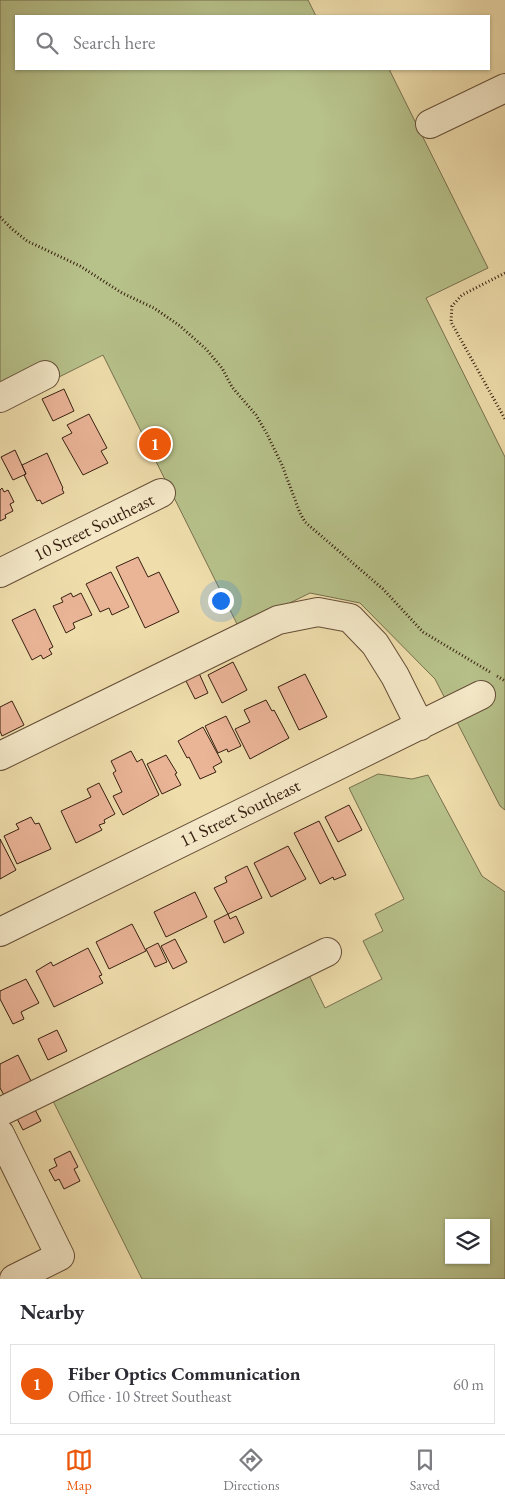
<!DOCTYPE html>
<meta charset="utf-8">
<style>
body{margin:0;font-family:"EB Garamond",serif;background:#f2f2f3;color:#2b2b33}
.controls{position:absolute;right:15px;bottom:15px;display:grid;overflow:hidden;border-radius:0px;box-shadow:0 1px 4px #0004}
.controls button{width:45px;height:45px;display:grid;place-items:center;padding:0;border:0;border-bottom:1px solid #e1e1e2;background:#fff;color:#2b2b33;font:25px sans-serif}
.you{position:absolute;left:220px;top:600px;width:18px;height:18px;margin:-12px;border:4px solid #fff;border-radius:50%;background:#1a73e8;box-shadow:0 0 0 8px #1a73e833}
.badge{display:grid;place-items:center;width:32px;height:32px;border-radius:50%;background:#ea580c;color:#fff;font-size:16px;font-weight:700}
.pin{position:absolute;translate:-50% -50%;border:2px solid #fff;box-shadow:0 1px 5px #0006}
.list{margin:0;padding:0;list-style:none}
h2{display:flex;justify-content:space-between;align-items:center;height:65px;margin:0;padding:0 20px;font-size:21px}
h2 small{font-size:16px;font-weight:400;color:#7c7c81}
.list li{display:grid;grid-template-columns:32px 1fr auto;gap:15px;align-items:center;box-sizing:border-box;height:80px;margin:0 10px 10px;padding:0 10px;border:1px solid #e1e1e2;border-radius:0px}
.list b{display:block;font-size:19px;white-space:nowrap}
.list p{margin:0;font-size:16px;white-space:nowrap;color:#7c7c81}
.list em{font-size:16px;font-style:normal;color:#7c7c81}
.icon{flex:none;width:28px;height:28px;fill:none;stroke:currentColor;stroke-width:2;stroke-linecap:round;stroke-linejoin:round}
.map{position:relative;flex:none;width:505px;height:1279px;overflow:hidden}
.search{position:absolute;background:#fff;box-shadow:0 1px 4px #0004;left:15px;right:15px;top:15px;height:55px;display:flex;align-items:center;gap:12px;box-sizing:border-box;padding:0 18px;border-radius:0px;color:#7c7c81;font-size:19px}
.sheet{height:155px;background:#fff}
nav{display:flex;justify-content:space-around;align-items:center;box-sizing:border-box;height:70px;border-top:1px solid #e1e1e2;background:#fff;font-size:14px;color:#7c7c81}
nav a{display:grid;justify-items:center;gap:2px}
nav .on{color:#ea580c}
.map>svg:first-child{display:block}
</style>
<div class="map">
<svg width="505" height="1279" viewBox="0 0 505 1279">
<rect width="100%" height="100%" fill="#efddac"/>
<filter id="stains"><feTurbulence type="fractalNoise" baseFrequency=".004" numOctaves="4"/><feColorMatrix values="0 0 0 0 .2 0 0 0 0 .09 0 0 0 0 .02 0 0 0 .5 -.17"/></filter>
<radialGradient id="worn" r=".72"><stop offset=".6" stop-color="#630" stop-opacity="0"/><stop offset="1" stop-color="#630" stop-opacity=".3"/></radialGradient>
<path fill="#b7c18a" stroke="#77704d" fill-rule="evenodd" d="M0,0H308L316,16H16V69H389L488,268L426,298L505,457V810L500,806L435,679L360,603L310,593L239,628L103,355L59,377L52,362L0,387Z
M378,774L412,779L428,775L482,876L505,892V1279H142L51,1097L306,969L325,1008L382,979L363,941L383,931L375,914L404,899L349,788ZM449,1223H486V1260H449Z"/>
<path fill="#eab497" stroke="#371f10" d="M64,389L74,411L53,421L42,399Z
M89,414L107,448L101,451L108,463L83,475L62,438L72,433L67,425Z
M15,450L26,474L13,480L1,457Z
M47,453L63,488L62,489L64,493L42,504L40,500L37,501L24,475L26,474L22,465Z
M2,488L4,492L8,490L14,502L10,504L13,511L5,515L6,518L0,521V490Z
M138,557L148,577L159,572L179,612L145,628L116,567Z
M111,572L129,607L112,615L109,608L100,612L86,584Z
M71,593L73,597L81,593L92,615L73,623L75,628L66,633L53,606L63,602L61,598Z
M35,609L53,647L49,649L52,654L43,659L41,655L32,660L12,620Z
M233,662L247,690L222,703L208,675Z
M198,671L208,693L195,699L184,677Z
M305,674L327,717L299,730L278,687Z
M266,700L272,711L274,710L289,738L250,759L235,729L250,722L244,710Z
M12,701L24,725L2,736L0,731V707Z
M226,716L241,746L228,752L227,749L218,753L205,726Z
M203,727L222,762L213,767L216,772L200,779L189,757L187,758L178,741Z
M131,751L137,762L142,759L159,795L123,815L113,796L122,792L113,773L116,771L111,761Z
M166,755L177,773L175,774L181,785L162,794L147,764Z
M99,783L115,814L104,820L105,823L99,825L102,830L76,843L61,811L91,797L87,789Z
M349,805L362,830L338,842L325,817Z
M31,817L35,824L39,823L51,849L17,864L4,836L19,829L16,824Z
M319,821L346,875L334,880L333,877L320,884L294,833Z
M0,839L16,870L0,879Z
M288,846L306,879L271,897L254,863Z
M247,866L262,898L228,914L214,888L227,882L225,877Z
M195,892L207,917L166,937L154,912Z
M228,914L230,919L236,916L244,933L224,943L214,921Z
M132,924L146,951L109,969L96,942Z
M175,939L187,962L173,969L161,946Z
M158,943L167,962L155,967L146,949Z
M88,948L102,975L99,976L103,983L54,1007L36,971L51,962L53,966Z
M26,979L39,1003L21,1012L24,1019L13,1024L0,999V991Z
M57,1030L67,1051L48,1060L38,1039Z
M18,1055L31,1081L4,1095L0,1088V1064Z
M31,1102L41,1121L23,1130L15,1115Z
M70,1151L78,1167L74,1169L80,1181L64,1189L59,1179L55,1181L49,1170L57,1166L54,1159Z"/>
<g fill="none" stroke-linecap="round" stroke-linejoin="round">
<g stroke="#654e37" stroke-width="30">
<path id="minor" d="M430,124L505,88
M0,398L45,375
M0,573L161,493
M0,756L278,620L318,612L350,618L375,644L395,676L420,726
M0,932L481,695
M0,1112L327,952
M0,1134L60,1256L14,1279"/>
</g>
<path stroke="#371f10" stroke-width="3" stroke-dasharray="1 2.5" stroke-linecap="butt" d="M0,217L12,229L27,241L80,266L122,293L154,308L180,326L206,349L222,368L232,387L256,415L267,434L282,465L300,513L305,522L383,589L423,632L490,672
M505,273L462,295L452,306L451,322L505,419
M497,676L505,681"/>
<use href="#minor" stroke="#f5e9c9" stroke-width="28"/>
</g>
<g text-anchor="middle" stroke-width="5" stroke-linejoin="round" paint-order="stroke">
<g font-size="18" fill="#371f10" stroke="#f5e9c9">
<text transform="translate(94 527) rotate(-26)" y="6">10 Street Southeast</text>
<text transform="translate(240 813) rotate(-26)" y="6">11 Street Southeast</text>
</g>
</g>
<rect width="100%" height="100%" filter="url(#stains)"/>
<rect width="100%" height="100%" fill="url(#worn)"/>
</svg>
<div class="controls">
<button><svg class="icon" aria-label="layers" viewBox="0 0 24 24"><path d="M12 4l9 5-9 5-9-5zM3 14l9 5 9-5"/></svg></button>
</div>
<div class="you"></div>
<div class="pin badge" style="left:155px;top:444px">1</div>
<div class="search"><svg class="icon" aria-label="search" viewBox="0 0 24 24"><circle cx="10" cy="10" r="6"/><path d="M15 15l6 6"/></svg>Search here</div>
</div>
<section class="sheet">
<h2>Nearby<small></small></h2>
<ul class="list">
<li><span class="badge">1</span><div><b>Fiber Optics Communication</b><p>Office · 10 Street Southeast</p></div><em>60 m</em></li>
</ul>
</section>
<nav>
<a class="on"><svg class="icon" aria-label="map" viewBox="0 0 24 24"><path d="M3 6l6-2 6 2 6-2v14l-6 2-6-2-6 2zM9 4v14M15 6v14"/></svg>Map</a>
<a><svg class="icon" aria-label="directions" viewBox="0 0 24 24"><path d="M12 3l9 9-9 9-9-9zM9 14v-3h6M13 9l2 2-2 2"/></svg>Directions</a>
<a><svg class="icon" aria-label="saved" viewBox="0 0 24 24"><path d="M7 4h10v16l-5-4-5 4z"/></svg>Saved</a>
</nav>
